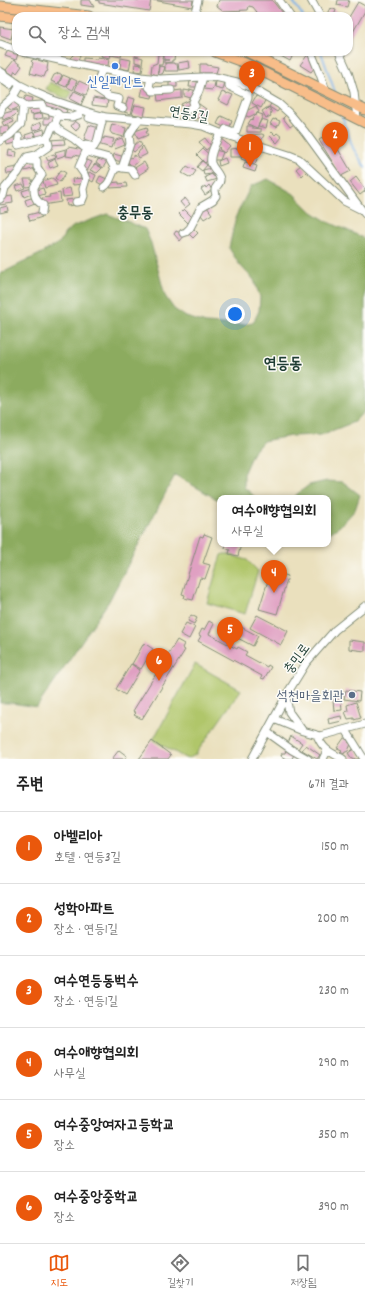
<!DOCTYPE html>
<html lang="ko">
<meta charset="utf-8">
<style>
body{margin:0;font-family:Dekko,"Poor Story",sans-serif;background:#f6f6f6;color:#222}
.you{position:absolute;left:235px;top:314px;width:14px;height:14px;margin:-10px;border:3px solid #fff;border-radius:50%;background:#1a73e8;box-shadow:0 0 0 6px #1a73e833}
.badge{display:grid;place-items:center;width:26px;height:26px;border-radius:50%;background:#ea580c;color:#fff;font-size:13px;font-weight:700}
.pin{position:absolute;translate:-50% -33px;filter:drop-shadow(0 1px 2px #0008)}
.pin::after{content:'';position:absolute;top:21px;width:14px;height:12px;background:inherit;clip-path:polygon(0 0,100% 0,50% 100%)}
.popup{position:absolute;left:217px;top:495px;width:114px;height:52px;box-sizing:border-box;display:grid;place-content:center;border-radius:8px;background:#fff;filter:drop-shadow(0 1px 3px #0005);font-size:13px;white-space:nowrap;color:#767676}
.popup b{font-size:15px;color:#222}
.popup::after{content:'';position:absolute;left:50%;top:100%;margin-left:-8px;border:8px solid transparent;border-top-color:#fff}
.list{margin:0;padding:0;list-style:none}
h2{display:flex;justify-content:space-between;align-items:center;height:52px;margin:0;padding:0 16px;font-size:17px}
h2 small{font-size:13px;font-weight:400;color:#767676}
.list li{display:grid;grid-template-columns:26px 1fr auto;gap:12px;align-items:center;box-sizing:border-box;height:72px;padding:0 16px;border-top:1px solid #e0e0e0}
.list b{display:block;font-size:15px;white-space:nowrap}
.list p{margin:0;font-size:13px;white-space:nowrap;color:#767676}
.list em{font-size:13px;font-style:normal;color:#767676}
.icon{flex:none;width:22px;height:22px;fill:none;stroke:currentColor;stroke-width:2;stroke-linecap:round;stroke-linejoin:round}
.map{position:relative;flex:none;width:365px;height:759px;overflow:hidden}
.search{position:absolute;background:#fff;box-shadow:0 1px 3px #0004;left:12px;right:12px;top:12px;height:44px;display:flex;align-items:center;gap:10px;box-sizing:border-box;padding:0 14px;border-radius:12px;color:#767676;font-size:15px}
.sheet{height:484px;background:#fff}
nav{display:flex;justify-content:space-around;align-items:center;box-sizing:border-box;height:56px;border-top:1px solid #e0e0e0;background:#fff;font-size:11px;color:#767676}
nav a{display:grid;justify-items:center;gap:2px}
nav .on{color:#ea580c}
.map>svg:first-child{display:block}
</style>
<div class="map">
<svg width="365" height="759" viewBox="0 0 365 759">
<rect width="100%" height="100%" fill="#fdfcf7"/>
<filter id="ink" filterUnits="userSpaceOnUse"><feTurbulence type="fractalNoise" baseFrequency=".025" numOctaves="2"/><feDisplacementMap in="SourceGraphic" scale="8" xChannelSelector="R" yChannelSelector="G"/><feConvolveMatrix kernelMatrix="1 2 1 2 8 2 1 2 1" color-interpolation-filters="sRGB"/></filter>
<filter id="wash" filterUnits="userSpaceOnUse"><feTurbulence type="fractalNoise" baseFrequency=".012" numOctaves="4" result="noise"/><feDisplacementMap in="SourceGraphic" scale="16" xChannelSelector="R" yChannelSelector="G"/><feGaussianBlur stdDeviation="0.9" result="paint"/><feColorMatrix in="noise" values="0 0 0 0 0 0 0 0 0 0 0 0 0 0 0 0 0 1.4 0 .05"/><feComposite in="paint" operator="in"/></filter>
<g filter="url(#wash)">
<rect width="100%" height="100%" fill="#eae0bd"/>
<path fill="#b0c66a" stroke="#68824f" d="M50,82L72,92L68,100L46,89Z
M224,554H228L247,560L258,571L245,614L207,603L221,555Z
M195,664L241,690L195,755L187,759L153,740Z"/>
<path fill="#8cab5e" stroke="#567449" d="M268,179L294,194L312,212L328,222L349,231L365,239V410L354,422L321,435L291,436L263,441L252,454L244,472V487L256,498H220V501L175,475L109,601L37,707L11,703H0V274L40,254L60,242L65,233L74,226L107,214L129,222L145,229L151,243L165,296L174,309L186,317L206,323L240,325L253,323L259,311L260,297L254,280L239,264L229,248L236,216L251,186Z
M327,481L343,482L360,495L355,510L340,526L328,534V498H292L309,485Z"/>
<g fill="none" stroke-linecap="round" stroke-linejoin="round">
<path stroke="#7ab1e9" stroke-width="2" d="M292,0L303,16
M321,52L335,92
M342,116L353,148L365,167"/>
</g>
<g id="blocks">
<path fill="#e0a0c2" d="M81,0H90L94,7L81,5Z
M96,0H151L149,11L99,3V1Z
M153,0H193L192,7Z
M219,0H272L282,13L284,11L288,16H260L253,7L249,6L248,10L224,11L217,6Z
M338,0H349L347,7L337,5Z
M358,2L365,6V11L349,39V17Z
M330,8L336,10L334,16H326Z
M0,27L14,29L11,39L0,35Z
M8,50L18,54L16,60L5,56Z
M40,52H56L62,54L61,57L48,53L47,55Z
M102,52H111L110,58L101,56Z
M112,52H122L121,57L111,55Z
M164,52L175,53L174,60H172V62L164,63V60H169H164Z
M278,52H288L292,57L290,61L277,54Z
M75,53L80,55L78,61L69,59Z
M309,53L315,67L311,72L300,65Z
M158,54L163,55L162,59H163L162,65H158L159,66L157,75L151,73L152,65L157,63Z
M135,56L143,58L142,64L135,62Z
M98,57L109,59L108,66L83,62V58L97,59Z
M121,58L131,60L129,70L120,68Z
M34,59L48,63L47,69L48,71L46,72L44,77L30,73L33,63L31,61Z
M14,60L22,66L17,73L15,71L13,75L6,70Z
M189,61L190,68L179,70L178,63Z
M165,63H174V64H177L178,71H165Z
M135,64L143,65L142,72L134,71Z
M200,64H207V65L218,67L216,73H200Z
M159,66L165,67L163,73L160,75L158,74Z
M59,73L62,75L58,84L51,81L54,75Z
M63,75L70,78L66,87L59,84Z
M71,78L77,81L73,90L67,87Z
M79,81L90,86L86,95L75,90Z
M169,81H177V87H169Z
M190,81L201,82L200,87H189Z
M204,81L215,82L214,88L212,90L204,89Z
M216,81L225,82L223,90L215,88Z
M143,87L148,89L153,93L152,98L141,96Z
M190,89L196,91L194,99L184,96V90L190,91Z
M182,90V98L158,101L157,93Z
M74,91L85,96L81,105L70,99Z
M222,92L227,94L228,93L233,95L228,105L218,100Z
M26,96L33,98L31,106L22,103Z
M256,96L259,97L260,96L266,99L261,108L252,103Z
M128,97L135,99L131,114L124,112Z
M93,98L104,100V98L108,99L107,107L92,105Z
M15,100L19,107L13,110L9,109L6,105Z
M190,100L193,105L183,110L181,104Z
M46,101L67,110L65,115L44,107Z
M272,102L280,108L277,112L269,107Z
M199,104L206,109L198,119L192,115Z
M135,105L146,107L144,116L132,114Z
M256,106L259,112L249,117L244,115L246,111Z
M40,107L41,113L30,115L29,109Z
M268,107L266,110L269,107L272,113L270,114L271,116L266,118L262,111Z
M16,110L17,113L14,116L3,120L2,114Z
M42,113L43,118L33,120V115Z
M257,113L263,115L257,128L248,124L251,119L252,120L255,115L256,116Z
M49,114H54V124H44V118H49Z
M286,115L294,124L290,127L283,118Z
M221,116L232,121L229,129L217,124Z
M12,118L14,122L4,126L2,122Z
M262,119L268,121L266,128L258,126Z
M273,119L275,120V119L280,121L277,127L270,124Z
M75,121L80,125L76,131L71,126Z
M41,122L42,128L33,131L32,126Z
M112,124L126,128L124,137L112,134L110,131Z
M89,125L99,128L95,143L84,139Z
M9,126L10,132L0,134V127Z
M247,126H252V128L261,129V132H247Z
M147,127L148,131L146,132L148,135L138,139L135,131Z
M44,129L45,136L37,138L35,132Z
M34,132L35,139L27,141L25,135Z
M272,132L275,135L277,133L282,137L277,143L269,135Z
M262,134L264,135L261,141L249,136V135Z
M329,134L351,171L341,176L319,140Z
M17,137L18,142L7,145L6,140Z
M104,137L114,139L111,148L98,144L100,138L104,139Z
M122,138L125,145L115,149L114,145L116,140Z
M205,138L211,146L206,150L199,142Z
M64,139L65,144L50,145V140Z
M221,139L230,146L224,153L219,149L220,148L217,145Z
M139,141L142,145L134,152L130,148Z
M143,146L147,154L139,158L137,154L139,152V151L142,149L141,148Z
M68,147L84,150L83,157L74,155L73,157L66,156Z
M240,148L241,157H230V149Z
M66,149V155L57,158L55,152Z
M203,149L211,156L205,163L197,155Z
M9,150L17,152L16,157L8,156Z
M215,150L223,152L220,160H212Z
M244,152L258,157L255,164L241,159Z
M54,154L56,158L48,161L46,157Z
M114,154L125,157L123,162L113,160Z
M135,155L139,161L132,167L128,162L131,166L124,168L129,157L131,158Z
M99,158L103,161L104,159L107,161L103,168L96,163Z
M225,158L227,163L219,166L218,161Z
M55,159L58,165L50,168L48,163Z
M85,159L92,162L87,171L80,167Z
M202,161L207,165L202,171L197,167Z
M34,162L36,168L25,171L24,165Z
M144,162L148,169L137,176L133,169Z
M245,162L257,166L255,172L243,168Z
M95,164L102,168L97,173L90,170Z
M301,165L307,171L302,176L296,169Z
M187,166L196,171L191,178L182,173Z
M17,167V173L7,174L6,169Z
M211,168L212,174L204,175L203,170Z
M61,170L66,173L60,182L55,178Z
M89,172L96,175L93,182L86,178Z
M212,174L213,176L216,177L217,179L207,182L205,177Z
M100,176L107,179L104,186L97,182Z
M356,177L365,189V191L360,195L350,182Z
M52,178L55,180L57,185L45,188L43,181Z
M84,178V184L73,185L72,179Z
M24,179H32L33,186L26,187Z
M119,182V184L126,183L127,187L110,188V183Z
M23,184L25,188L17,191L15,186Z
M209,185L212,190L205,195L201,189L205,186L206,188Z
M32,188L34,193L24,197L22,191Z
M43,188L45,194L38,196L36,190Z
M70,188L72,196L63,197L62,190Z
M60,193L61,202L43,205L42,198L50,197L49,195Z
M12,196L13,203L0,205V202L6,198V197Z
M31,198L32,199H33L35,203L27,206L25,200Z
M185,198L190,204L185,208L180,202Z
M74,199L75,205L67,206L66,200Z
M7,206L8,211L0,213V208Z
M207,207L212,214L204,219L199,212Z
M184,209L193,218L188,223L179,214Z
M40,212L42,217L30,221L28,215Z
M194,229L198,233L193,238L189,234Z
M176,231L185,235L180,241L174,234Z
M204,534L212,537L203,563L210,565L205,579L200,578L193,600L184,598L185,595L182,594L200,536L203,537Z
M226,544H241L238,556L229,554L230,550L225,548Z
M271,571L288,576L277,614L259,609Z
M191,615L197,618L194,624L188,621Z
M257,615L288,631L281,645L250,628Z
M209,621L214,624L209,634L237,649L238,647L247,652L245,655L267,667L268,665L271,667L264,679L261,678L262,676L198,641L201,636L199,635L202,629L204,630Z
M230,621L258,636L253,646L224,631Z
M186,623L195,627L189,639L180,634Z
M177,640L184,644L182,648L185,650L142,719L134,715L136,713L133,711Z
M349,640L365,642V651L349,649Z
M144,643L153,649L141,669L132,664Z
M131,664L140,670L125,695L116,689Z
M346,690L360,692L359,701L344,699Z
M341,699L342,710L334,711L333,700Z
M356,702L361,718L354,720V718L348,719L345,712L348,711L347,705Z
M341,716L342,721L329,724L328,719Z
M291,736L302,743L298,749L288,743Z
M344,738L349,741L348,742L351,744L348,751L346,752H345L344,754L340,752L342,750L337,748Z
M152,741L171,755L168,759H139Z
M306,745L320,755L317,759L302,750Z
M355,748L361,759H355L354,758L352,759L348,753Z
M119,750L127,756L125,759H112Z
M286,750L294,754L292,759H286L281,756L282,753H285Z"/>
</g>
</g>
<g filter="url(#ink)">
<use href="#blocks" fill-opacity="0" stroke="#848e78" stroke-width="1"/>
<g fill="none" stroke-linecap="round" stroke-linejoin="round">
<g stroke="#848e78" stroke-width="9">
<path id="minor" d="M279,0L290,16
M311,0L320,16
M194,16L198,0
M0,44L16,50
M23,52L77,64L141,77L160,79L203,77H215L237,82L248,86L279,104L290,114L305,132L361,209L365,214
M311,52L320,74L326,91
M339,52L348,72L354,92L357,118
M102,70L96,85L97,89L109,97L119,99L117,106L123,108
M0,71L20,85L36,93L50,99L88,112L106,117L191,124L203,126L220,133L289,155L299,159L344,201L360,209
M0,78L10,85L13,80
M151,78L149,87L153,91L171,90
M13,97L26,106L42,105L43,109L57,113L60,116
M187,110L195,106L193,102L199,91L203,77
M0,114L2,107L13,97L20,85
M79,115L72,117L58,116L55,124L59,130L74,139L91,153L109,158L115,169
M223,134L226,129L234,132L236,131L248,98V95L229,86V80
M19,137L18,145L45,138L49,135L53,125L55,124
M0,141L10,135L21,124L23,105
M83,146L86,145L94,147L97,142L102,122L89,118L91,113
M27,157L30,161H37V167L42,175L34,187C34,195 35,201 43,205L42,212
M135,175L131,169L122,168L130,144L129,135L139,119
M104,187C111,183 111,175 115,169L118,168
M0,199L3,196L5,188L18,173L27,157L36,155L49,146V145L47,137
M76,202L82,201L84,196L83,189L86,179L84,174L79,167L87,149
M183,233L186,232L190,228L201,207L213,200L216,196C216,194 215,192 215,190C215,186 221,184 220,179C219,173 213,169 211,163C209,153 217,142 220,133
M286,697L289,712L302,730
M274,719L303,731L321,736L365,724
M346,730L364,759
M267,732L292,750L308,759
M317,735C323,750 330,752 343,759
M252,759L290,689L306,663L335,630L365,606
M323,759L327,751"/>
</g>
<g stroke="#848e78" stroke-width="11">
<path id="major" d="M0,6L89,16
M0,16L16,18
M215,52L245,63L365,123
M247,52L365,110"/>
</g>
<use href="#minor" stroke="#fff" stroke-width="7"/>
<use href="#major" stroke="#f8bd89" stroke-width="9"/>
</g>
</g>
<circle fill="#3f7fe0" stroke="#fdfcf7" stroke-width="1.5" cx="115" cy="66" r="4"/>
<circle fill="#5c6f8a" stroke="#fdfcf7" stroke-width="1.5" cx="352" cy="695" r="4"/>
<g text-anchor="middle" stroke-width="3" stroke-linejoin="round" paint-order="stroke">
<g font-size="14" fill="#366cbe" stroke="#fdfcf7">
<text x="115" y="86">신일페인트</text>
</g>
<g font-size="14" fill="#1f3d34" stroke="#fdfcf7">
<text transform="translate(189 113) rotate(10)" y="5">연등3길</text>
<text transform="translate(296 658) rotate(-54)" y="5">충민로</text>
</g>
<g font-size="14" fill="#4e5e75" stroke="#fdfcf7" text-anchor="end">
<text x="344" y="700">석천마을회관</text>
</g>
<g font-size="15" font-weight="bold" fill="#1f3d34" stroke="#fdfcf7">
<text x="135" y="217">충무동</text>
</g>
<g font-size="16" font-weight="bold" fill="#1f3d34" stroke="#fdfcf7">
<text x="283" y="368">연등동</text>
</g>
</g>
</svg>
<div class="you"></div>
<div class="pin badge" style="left:250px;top:167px">1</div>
<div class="pin badge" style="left:335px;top:155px">2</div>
<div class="pin badge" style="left:252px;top:94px">3</div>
<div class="pin badge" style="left:274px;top:593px">4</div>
<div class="popup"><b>여수애향협의회</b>사무실</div>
<div class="pin badge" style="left:230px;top:650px">5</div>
<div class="pin badge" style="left:159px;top:681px">6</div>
<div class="search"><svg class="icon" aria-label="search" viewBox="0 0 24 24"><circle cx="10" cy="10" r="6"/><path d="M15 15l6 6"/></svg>장소 검색</div>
</div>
<section class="sheet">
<h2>주변<small>6개 결과</small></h2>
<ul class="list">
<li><span class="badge">1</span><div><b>아벨리아</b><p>호텔 · 연등3길</p></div><em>150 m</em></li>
<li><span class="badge">2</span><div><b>성학아파트</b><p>장소 · 연등1길</p></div><em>200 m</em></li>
<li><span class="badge">3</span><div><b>여수연등동벅수</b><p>장소 · 연등1길</p></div><em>230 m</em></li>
<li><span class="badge">4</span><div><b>여수애향협의회</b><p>사무실</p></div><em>290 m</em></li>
<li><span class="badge">5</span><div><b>여수중앙여자고등학교</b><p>장소</p></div><em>350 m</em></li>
<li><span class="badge">6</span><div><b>여수중앙중학교</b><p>장소</p></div><em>390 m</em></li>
</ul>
</section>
<nav>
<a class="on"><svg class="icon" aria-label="map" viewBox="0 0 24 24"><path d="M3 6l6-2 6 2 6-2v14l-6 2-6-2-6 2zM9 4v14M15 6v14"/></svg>지도</a>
<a><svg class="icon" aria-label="directions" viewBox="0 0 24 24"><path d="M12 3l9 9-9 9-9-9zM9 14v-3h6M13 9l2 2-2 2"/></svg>길찾기</a>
<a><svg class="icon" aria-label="saved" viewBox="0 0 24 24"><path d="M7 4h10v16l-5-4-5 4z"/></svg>저장됨</a>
</nav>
